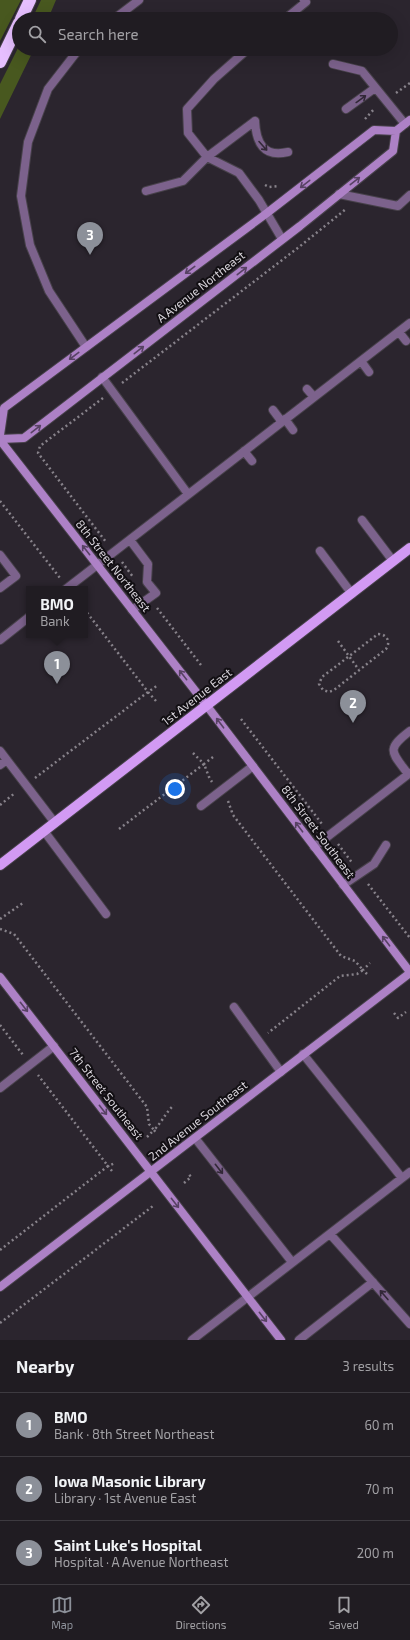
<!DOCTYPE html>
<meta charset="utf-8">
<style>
body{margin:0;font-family:"Exo 2",sans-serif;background:#28252a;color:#f1f3f6}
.you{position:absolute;left:175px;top:789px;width:14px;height:14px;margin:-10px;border:3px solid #fff;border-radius:50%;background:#1a73e8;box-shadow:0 0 0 6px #1a73e833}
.badge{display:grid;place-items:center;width:26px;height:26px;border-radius:50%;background:#8c9099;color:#fff;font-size:13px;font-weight:700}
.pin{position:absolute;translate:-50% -33px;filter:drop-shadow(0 1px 2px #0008)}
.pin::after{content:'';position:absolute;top:21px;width:14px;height:12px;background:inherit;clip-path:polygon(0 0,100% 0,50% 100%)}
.popup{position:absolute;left:26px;top:586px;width:62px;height:52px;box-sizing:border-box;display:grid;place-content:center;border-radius:0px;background:#201c22;filter:drop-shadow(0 1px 3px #0005);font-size:13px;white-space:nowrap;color:#a2a1a5}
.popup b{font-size:15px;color:#f1f3f6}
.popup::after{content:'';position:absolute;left:50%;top:100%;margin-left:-8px;border:8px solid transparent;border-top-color:#201c22}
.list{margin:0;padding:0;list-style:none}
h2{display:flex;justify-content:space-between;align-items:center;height:52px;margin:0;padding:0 16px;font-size:17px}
h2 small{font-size:13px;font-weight:400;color:#a2a1a5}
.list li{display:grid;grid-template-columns:26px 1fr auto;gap:12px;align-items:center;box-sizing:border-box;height:64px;padding:0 16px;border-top:1px solid #3d3a40}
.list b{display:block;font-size:15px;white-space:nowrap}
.list p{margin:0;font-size:13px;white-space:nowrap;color:#a2a1a5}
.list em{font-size:13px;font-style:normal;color:#a2a1a5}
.icon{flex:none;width:22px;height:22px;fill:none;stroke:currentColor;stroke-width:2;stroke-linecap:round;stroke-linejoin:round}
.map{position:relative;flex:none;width:410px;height:1340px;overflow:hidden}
.search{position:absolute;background:#201c22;box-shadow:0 4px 16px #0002;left:12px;right:12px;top:12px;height:44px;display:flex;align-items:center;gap:10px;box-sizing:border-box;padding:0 14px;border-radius:22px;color:#a2a1a5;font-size:15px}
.sheet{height:244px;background:#201c22}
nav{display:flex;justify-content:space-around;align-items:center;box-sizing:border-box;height:56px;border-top:1px solid #3d3a40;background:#201c22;font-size:11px;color:#a2a1a5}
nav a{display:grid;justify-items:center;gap:2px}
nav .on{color:#8c9099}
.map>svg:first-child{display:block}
</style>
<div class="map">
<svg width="410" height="1340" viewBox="0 0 410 1340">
<rect width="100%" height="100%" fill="#2b252e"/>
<path fill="#48581f" d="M0,0H21L0,41Z
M41,0H56L48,19H32Z
M19,46V49H34L0,119V84Z"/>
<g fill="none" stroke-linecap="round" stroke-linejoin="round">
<g stroke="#47414a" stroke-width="10">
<path id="lane" d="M114,19L139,0
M285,19L306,2L304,0
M79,49L48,89L28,142L21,196L30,245L49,291L86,347
M248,49L214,79L187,109L188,133L207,157L239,173L259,200L282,239
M333,64L362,71L405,124
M346,109L375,88
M255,121C256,142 263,158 288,152
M146,191L183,181L207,157L255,121
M339,194L398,206L410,195
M399,332L406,341
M361,361L369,372
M102,377L188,494
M307,389L314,397
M273,410L282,422
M285,419L293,430
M244,451L252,461
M362,520L393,561
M130,540L148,564L147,582L156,593L132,610
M320,551L352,594
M0,555L16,576L0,588
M66,589L410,323
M0,640L29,617
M0,751L55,823
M0,765L7,760
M408,774C392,752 385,750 410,731
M201,806L253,766
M44,831L106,914
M314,847L410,773
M343,885L374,864L386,845
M234,1007L281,1072
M303,1054L402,1178
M0,1088L54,1046
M195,1138L292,1262
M330,1234L410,1324
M192,1340L410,1172
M299,1340L373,1282"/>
</g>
<g stroke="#47414a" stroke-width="10">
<path id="secondary" d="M0,435L4,408L267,213L374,130L396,131L410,120
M0,439L24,438L300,226L393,151L396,131
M0,440L207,706L410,972
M0,977L281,1340
M0,1287L410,973"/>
</g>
<g stroke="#47414a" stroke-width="12">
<path id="primary" d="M0,865L410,548"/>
</g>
<g stroke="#47414a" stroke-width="14">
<path id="highway" d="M21,19L30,0
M0,62L19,23"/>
</g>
<path stroke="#87828a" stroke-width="2.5" stroke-dasharray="2 3" stroke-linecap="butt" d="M396,93L410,83
M365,119L375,108
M265,185L269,187L279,186
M122,383L299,247L346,209
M103,398L40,446L38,453L106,542
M0,501L60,578
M122,562L133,577
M157,608L201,665
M378,634C387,634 391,642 386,649L334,690L329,692L323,690L319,684L322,677Z
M338,641L359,670
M156,701L148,692L158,685
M241,719L322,824
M193,753L204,764L213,757
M35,778L148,692L85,610
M228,801L233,815L341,956L355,961L363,970L357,974L340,976L268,1033
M0,805L15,793
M119,829L204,764L209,777L212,782
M338,844L353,864
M368,884L410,938
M0,919L23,903
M0,929L14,934L147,1107L149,1124L154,1130C162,1122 166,1112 174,1105
M367,974L363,970L370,963
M394,1013L398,1018L406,1012
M0,1025L23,1055
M147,1137L154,1130L157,1134
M112,1171L108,1166L115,1163
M184,1183L191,1177L188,1173
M0,1250L108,1166L38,1075
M0,1323L153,1206"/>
<use href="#lane" stroke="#7c628c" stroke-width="8"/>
<use href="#secondary" stroke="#ad81c6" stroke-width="8"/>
<use href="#primary" stroke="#d29af3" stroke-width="10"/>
<use href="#highway" stroke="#e6bfff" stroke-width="12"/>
</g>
<defs><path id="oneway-shaft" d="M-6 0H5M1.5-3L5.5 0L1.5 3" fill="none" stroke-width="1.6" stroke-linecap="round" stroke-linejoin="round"/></defs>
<g stroke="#322837">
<use href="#oneway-shaft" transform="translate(361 99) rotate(-36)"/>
<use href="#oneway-shaft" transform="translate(263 146) rotate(48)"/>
<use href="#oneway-shaft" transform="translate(219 1169) rotate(52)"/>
<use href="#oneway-shaft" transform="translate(384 1295) rotate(-131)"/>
</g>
<g stroke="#584264">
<use href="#oneway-shaft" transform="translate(355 181) rotate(-38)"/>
<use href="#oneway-shaft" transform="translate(305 184) rotate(142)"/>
<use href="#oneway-shaft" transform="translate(190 270) rotate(143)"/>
<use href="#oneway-shaft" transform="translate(242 271) rotate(-38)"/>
<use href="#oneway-shaft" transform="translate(139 350) rotate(-38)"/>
<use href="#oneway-shaft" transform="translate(74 356) rotate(143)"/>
<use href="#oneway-shaft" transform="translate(36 429) rotate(-38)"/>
<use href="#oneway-shaft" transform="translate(86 550) rotate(-128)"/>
<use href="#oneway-shaft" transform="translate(183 675) rotate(-128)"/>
<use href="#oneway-shaft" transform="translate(220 723) rotate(-127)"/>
<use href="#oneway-shaft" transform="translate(299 827) rotate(-127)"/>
<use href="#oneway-shaft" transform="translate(386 941) rotate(-127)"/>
<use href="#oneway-shaft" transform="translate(24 1007) rotate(52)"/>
<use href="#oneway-shaft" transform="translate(103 1110) rotate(52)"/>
<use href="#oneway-shaft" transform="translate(175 1203) rotate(52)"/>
<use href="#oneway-shaft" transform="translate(263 1317) rotate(52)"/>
</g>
<g text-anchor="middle" stroke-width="4" stroke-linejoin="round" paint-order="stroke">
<g font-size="12" fill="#d8d4db" stroke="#120f13">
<text transform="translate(201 287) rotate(-38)" y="4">A Avenue Northeast</text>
<text transform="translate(113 566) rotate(52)" y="4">8th Street Northeast</text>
<text transform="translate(197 697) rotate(-38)" y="4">1st Avenue East</text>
<text transform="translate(318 832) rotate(53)" y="4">8th Street Southeast</text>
<text transform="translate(106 1094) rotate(52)" y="4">7th Street Southeast</text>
<text transform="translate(198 1121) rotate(-38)" y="4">2nd Avenue Southeast</text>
</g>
</g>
</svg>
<div class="you"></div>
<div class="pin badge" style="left:57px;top:684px">1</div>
<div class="popup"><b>BMO</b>Bank</div>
<div class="pin badge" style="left:353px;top:723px">2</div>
<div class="pin badge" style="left:90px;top:255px">3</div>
<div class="search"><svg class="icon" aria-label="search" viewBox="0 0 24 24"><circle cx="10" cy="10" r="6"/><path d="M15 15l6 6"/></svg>Search here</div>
</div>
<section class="sheet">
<h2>Nearby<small>3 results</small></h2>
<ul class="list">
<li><span class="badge">1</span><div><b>BMO</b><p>Bank · 8th Street Northeast</p></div><em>60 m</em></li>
<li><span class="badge">2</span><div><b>Iowa Masonic Library</b><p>Library · 1st Avenue East</p></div><em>70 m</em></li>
<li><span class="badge">3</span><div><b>Saint Luke's Hospital</b><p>Hospital · A Avenue Northeast</p></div><em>200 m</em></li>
</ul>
</section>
<nav>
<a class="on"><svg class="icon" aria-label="map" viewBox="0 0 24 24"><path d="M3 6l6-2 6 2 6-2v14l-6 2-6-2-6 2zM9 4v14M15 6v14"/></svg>Map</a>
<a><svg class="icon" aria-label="directions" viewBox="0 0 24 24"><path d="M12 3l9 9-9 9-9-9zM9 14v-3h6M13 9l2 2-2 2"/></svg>Directions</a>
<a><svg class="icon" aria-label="saved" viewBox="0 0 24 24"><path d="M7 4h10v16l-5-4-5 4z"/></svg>Saved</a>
</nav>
